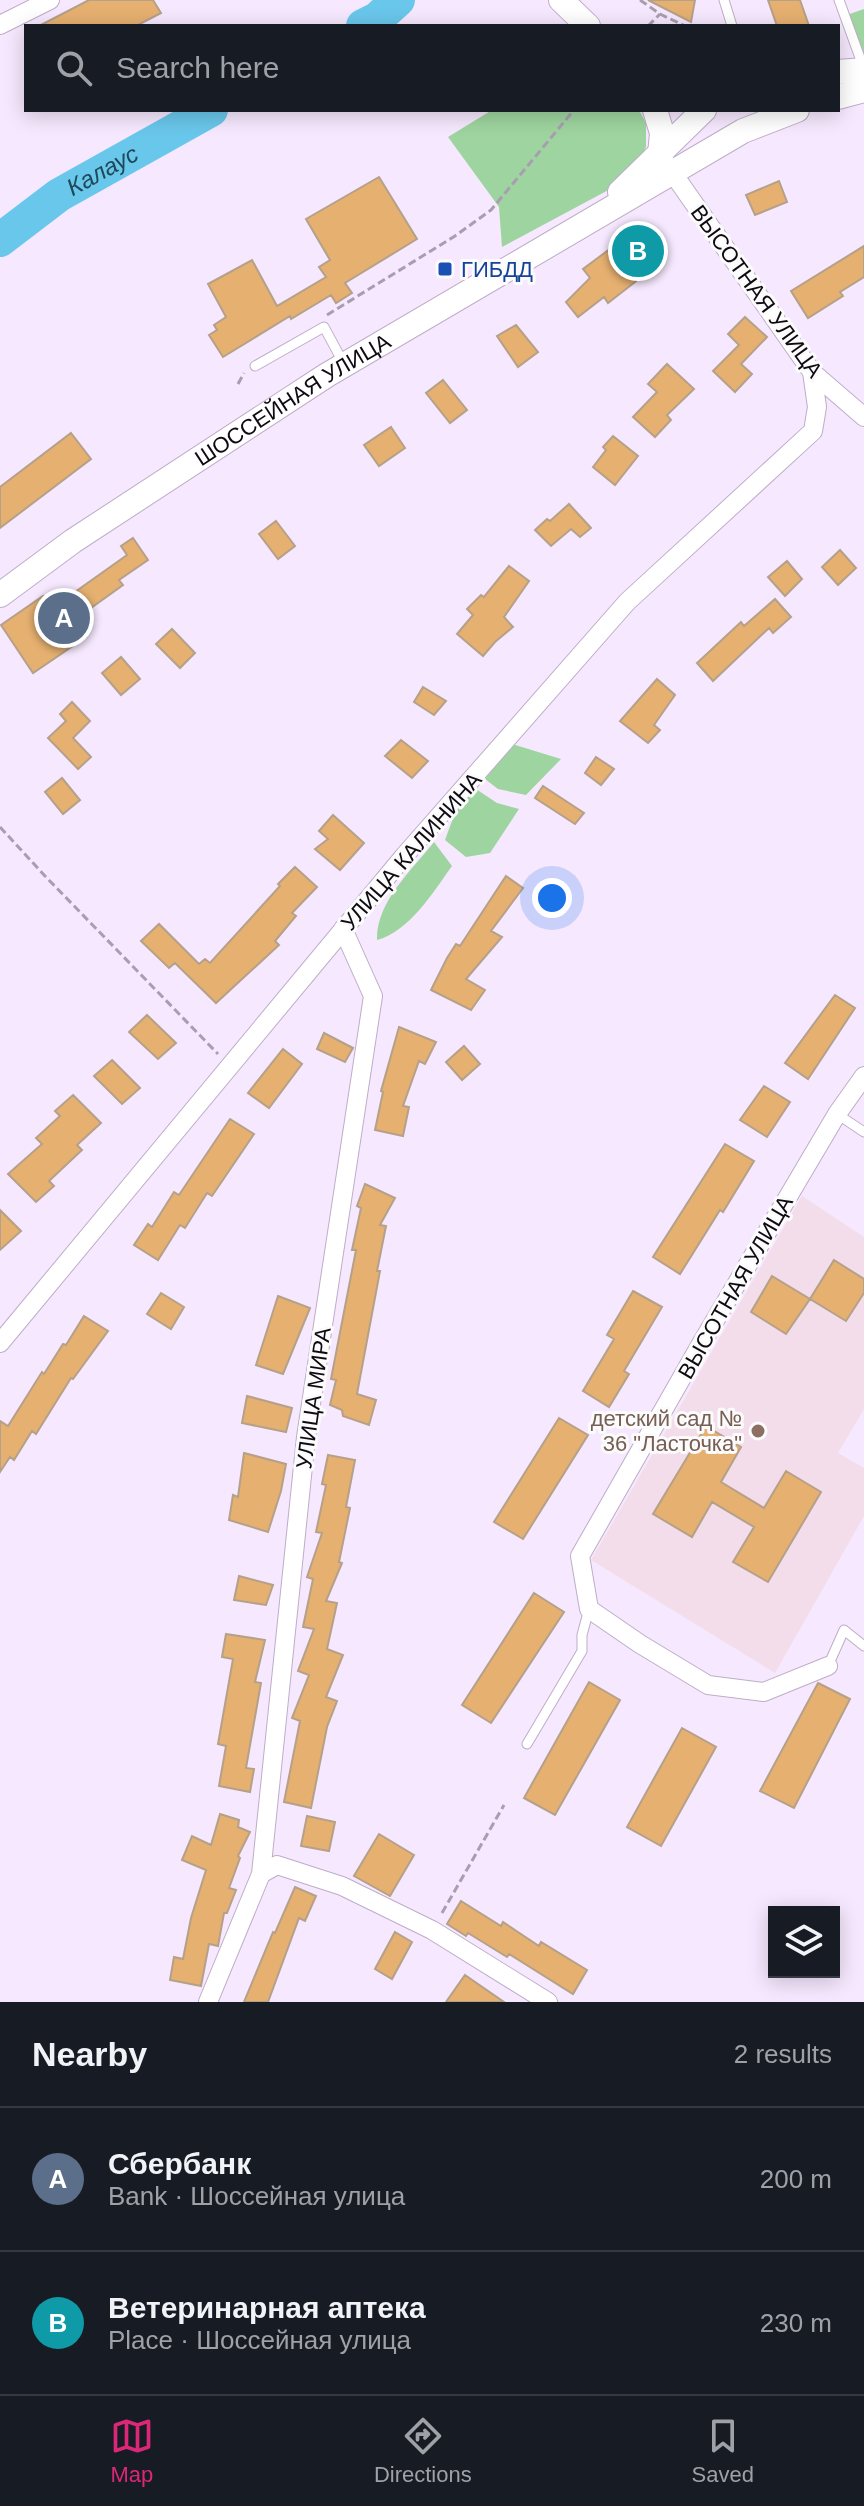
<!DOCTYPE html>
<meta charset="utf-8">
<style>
body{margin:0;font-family:Arial,sans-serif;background:#20242c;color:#f1f3f6}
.controls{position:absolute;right:24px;bottom:24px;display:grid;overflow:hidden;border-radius:0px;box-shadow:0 4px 20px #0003}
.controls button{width:72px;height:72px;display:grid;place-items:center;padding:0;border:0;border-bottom:2px solid #363941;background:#171b24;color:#f1f3f6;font:40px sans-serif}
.you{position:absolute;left:552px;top:898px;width:28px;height:28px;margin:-20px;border:6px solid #fff;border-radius:50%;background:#1a73e8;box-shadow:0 0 0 12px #1a73e833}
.badge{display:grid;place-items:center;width:52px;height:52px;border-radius:50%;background:#db2777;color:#fff;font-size:26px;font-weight:700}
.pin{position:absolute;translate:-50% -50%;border:4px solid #fff;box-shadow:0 2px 8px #0006}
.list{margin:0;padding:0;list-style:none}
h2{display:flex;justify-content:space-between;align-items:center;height:104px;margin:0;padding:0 32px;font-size:34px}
h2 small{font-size:26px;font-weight:400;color:#9ea1a6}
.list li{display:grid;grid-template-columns:52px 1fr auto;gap:24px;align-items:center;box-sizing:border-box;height:144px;padding:0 32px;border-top:2px solid #363941}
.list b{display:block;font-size:30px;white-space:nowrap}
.list p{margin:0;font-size:26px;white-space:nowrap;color:#9ea1a6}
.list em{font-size:26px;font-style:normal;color:#9ea1a6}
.icon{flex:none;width:44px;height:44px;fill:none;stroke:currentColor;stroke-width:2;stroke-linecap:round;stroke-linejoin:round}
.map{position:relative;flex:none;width:864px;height:2002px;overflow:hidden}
.search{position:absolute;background:#171b24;box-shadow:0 4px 20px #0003;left:24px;right:24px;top:24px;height:88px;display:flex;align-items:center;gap:20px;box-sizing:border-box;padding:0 28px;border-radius:0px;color:#9ea1a6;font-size:30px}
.sheet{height:392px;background:#171b24}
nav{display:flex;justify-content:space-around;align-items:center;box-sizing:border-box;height:112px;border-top:2px solid #363941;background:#171b24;font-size:22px;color:#9ea1a6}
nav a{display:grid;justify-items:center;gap:4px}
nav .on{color:#db2777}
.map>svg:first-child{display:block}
</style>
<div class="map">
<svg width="864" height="2002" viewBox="0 0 864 2002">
<rect width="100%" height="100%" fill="#f6e8fe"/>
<path fill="#f3ddea" d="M802,1196L864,1237V1409L838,1453L864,1468V1516L775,1673L591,1560Z"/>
<path fill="#9ed49f" d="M864,9V61L844,16Z
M492,110H639L646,123V147L635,168L614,187L502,247L499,207L448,137Z
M512,744L561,759L526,795L498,789L485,779Z
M476,789L497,803L519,809L490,853L466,857L445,840L456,810Z
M434,842L452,866C434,891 409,932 377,940C376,902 412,870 434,842Z"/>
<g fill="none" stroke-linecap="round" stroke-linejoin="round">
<g stroke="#69c7eb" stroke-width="34">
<path d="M363,26L377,19L398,0"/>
<path id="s1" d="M0,240L59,195L211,110"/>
</g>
</g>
<path fill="#e6b070" stroke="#b5a089" stroke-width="2" d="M89,0H153L161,13L136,26H39Z
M648,0H695L691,22Z
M768,0H800L809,26H777Z
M379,177L417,239L345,283L352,293L336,303L331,295L291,319L290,316L223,357L209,335L217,330L214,325L226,317L208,284L252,260L277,306L326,277L319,267L330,260L306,219Z
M779,181L787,202L755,215L746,195Z
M638,228L661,258L635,282L608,303L604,297L578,317L566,302L590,278L583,269Z
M864,246V277L840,292L843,296L808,318L791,291Z
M745,317L767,337L741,364L752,374L735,392L713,371L739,345L728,334Z
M516,325L538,352L518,367L497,336Z
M667,364L694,389L667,415L671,420L655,437L633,417L657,392L648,384Z
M443,380L467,410L450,423L426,393Z
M391,427L405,448L379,466L364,445Z
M71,433L91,459L0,528V487Z
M613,436L638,456L615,485L593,467L606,450L603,447Z
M569,504L591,528L580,537L571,529L551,546L535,530L547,519L550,521Z
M276,521L295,546L278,559L259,534Z
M133,538L148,560L119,580L123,585L88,610L75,592L127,555L121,546Z
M840,550L856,568L838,585L822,567Z
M787,561L802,579L785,596L768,577Z
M509,566L529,581L504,617L513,627L495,642L483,656L457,634L473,615L467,609L481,595L484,597Z
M43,596L61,622L70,615L86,637L33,673L1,625Z
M775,599L791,617L773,633L769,628L713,681L697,663L741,622L744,626Z
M172,629L195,653L180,668L156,644Z
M121,657L140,679L121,695L102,673Z
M657,679L675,695L654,725L660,730L648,743L620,721Z
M423,687L446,701L434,715L414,702Z
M72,702L90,721L73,738L91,757L78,769L48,738L66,721L60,714Z
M401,740L428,761L412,778L385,756Z
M596,757L614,769L601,785L585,773Z
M62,778L80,800L63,814L45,792Z
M543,786L584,813L575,824L535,798Z
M333,815L364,843L340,870L315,849L328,839L319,831Z
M295,867L317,887L292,913L296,916L275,941L279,945L216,1003L175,963L169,968L141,941L159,924L199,964L205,959L210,963L280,886L278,884Z
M506,876L523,888L491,931L502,937L466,979L485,990L471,1010L431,990L447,958L456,944L460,946Z
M835,995L855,1008L808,1079L785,1063Z
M147,1015L176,1043L158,1059L129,1032Z
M399,1027L436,1042L425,1064L419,1061L403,1106L409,1107L403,1136L375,1130L383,1092L381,1091Z
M324,1033L353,1048L345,1062L317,1049Z
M464,1046L480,1064L462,1080L446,1062Z
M283,1049L302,1064L269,1108L248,1093Z
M112,1060L140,1088L122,1104L94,1076Z
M764,1086L790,1102L767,1137L740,1120Z
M73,1095L101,1123L77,1145L82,1150L49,1181L54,1186L36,1202L8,1174L42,1144L36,1138L60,1116L55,1111Z
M230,1119L254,1134L212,1196L207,1193L185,1228L180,1225L158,1260L134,1245L148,1224L152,1227L174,1192L179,1195Z
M725,1144L754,1161L723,1212L720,1210L680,1274L653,1257Z
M365,1184L395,1198L380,1225L386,1226L377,1271H380L357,1394L376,1400L369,1425L343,1416L342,1410L330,1405L336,1380L331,1379L356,1250H352L361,1208L357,1206Z
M0,1210L21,1231L0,1250Z
M834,1260L864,1279V1293L846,1321L810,1299Z
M772,1276L810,1299L786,1334L751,1312Z
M633,1291L662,1307L624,1371L629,1374L609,1407L583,1391L614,1339L607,1335Z
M161,1293L184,1307L171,1329L147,1314Z
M278,1296L310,1308L283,1374L256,1365Z
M84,1316L108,1331L73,1379L71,1378L36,1434L32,1431L14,1460L10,1457L0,1472V1421L8,1426L42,1372L44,1374L63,1344L66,1345Z
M247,1396L292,1408L286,1432L242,1423Z
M559,1418L588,1435L523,1539L494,1522Z
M706,1426L741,1447L721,1482L764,1508L786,1471L821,1492L768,1582L733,1562L754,1527L712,1502L692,1537L653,1514Z
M244,1453L286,1464L281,1491L268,1532L229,1520L233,1495L238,1497Z
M328,1455L355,1460L346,1507L350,1508L339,1562L342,1563L326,1601L337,1603L327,1649L343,1655L326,1697L337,1701L327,1727L311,1808L284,1802L300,1721L292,1718L309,1675L298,1671L314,1629L303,1627L313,1579L307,1577L322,1533L316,1532L326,1485L322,1484Z
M239,1576L273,1585L266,1605L234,1600Z
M534,1593L564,1612L491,1723L462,1705Z
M226,1634L265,1640L255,1682L261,1683L246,1768L254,1769L250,1792L219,1786L226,1746L218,1744L233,1659L222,1657Z
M589,1682L620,1700L555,1815L524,1798Z
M818,1683L850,1699L794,1808L760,1791Z
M682,1728L716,1747L661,1846L627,1827Z
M220,1814L239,1820L238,1827L250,1832L238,1856L240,1858L229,1888L236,1890L227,1913H224L218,1946L209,1944L201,1986L170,1980L174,1957L183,1959L191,1918L206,1870L182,1860L192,1836L211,1845Z
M307,1816L335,1822L329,1851L301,1846Z
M379,1834L414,1855L390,1896L354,1876Z
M295,1887L316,1896L305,1921L299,1918L268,2002H244L273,1932L275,1933Z
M461,1901L501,1926L503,1922L539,1946L541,1942L587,1970L573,1994L509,1954L507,1957L468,1933L466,1936L447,1924Z
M395,1932L412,1942L392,1979L375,1969Z
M465,1975L504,2002H446Z"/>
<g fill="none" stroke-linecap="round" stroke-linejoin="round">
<g stroke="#beadc7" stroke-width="11">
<path id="lane" d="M724,0L732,26
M839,0L864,69
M255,366L324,327L344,364
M837,1114L864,1132
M828,1666L844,1630L864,1646
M527,1744L582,1651V1635L589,1609"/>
</g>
<g stroke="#beadc7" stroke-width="20">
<path id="street" d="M0,25L50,0
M665,162L812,372L864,417
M0,1343L405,855L627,602L813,431L817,407L812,372
M828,1666L764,1692L708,1685L640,1644L589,1609L580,1556L701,1344L837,1114L864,1076
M261,1874L277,1865L342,1886L432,1930L548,2002
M208,2002L261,1874L306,1437L373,996L343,929"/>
</g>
<g stroke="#beadc7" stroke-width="26">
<g id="secondary">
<path d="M561,0L588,26"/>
<path d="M838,72L864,70"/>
<path d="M838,97L864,90"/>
<path d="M655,110L662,133L660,155"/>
<path d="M620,192L704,110"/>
<path id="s2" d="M0,595L73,541L327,375L743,131L797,110"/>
</g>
</g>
<path stroke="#a99eb0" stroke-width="3" stroke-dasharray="8 4" stroke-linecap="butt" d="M640,0L660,14L685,26
M648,26L660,14
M327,315L455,236L491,210L574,110
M238,384L244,373
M0,827L45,876L218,1054
M442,1913L504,1805"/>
<use href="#lane" stroke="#fff" stroke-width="9"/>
<use href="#street" stroke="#fff" stroke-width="18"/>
<use href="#secondary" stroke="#fff" stroke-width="24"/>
</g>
<rect fill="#1a4fb4" stroke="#fbfbfb" stroke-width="3" x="437" y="261" width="16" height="16" rx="4"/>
<circle fill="#8d6e63" stroke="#fbfbfb" stroke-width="3" cx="758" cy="1431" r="8"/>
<g text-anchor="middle" stroke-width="6" stroke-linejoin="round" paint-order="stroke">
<g font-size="22" fill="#164399" stroke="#fbfbfb" text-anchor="start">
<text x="461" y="277">ГИБДД</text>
</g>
<g font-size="22" fill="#0f0a12" stroke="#fbfbfb">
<text transform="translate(757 291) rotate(54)" y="8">ВЫСОТНАЯ УЛИЦА</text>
<text dy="8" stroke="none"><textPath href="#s2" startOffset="352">ШОССЕЙНАЯ УЛИЦА</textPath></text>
<text transform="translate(411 851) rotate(-49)" y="8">УЛИЦА КАЛИНИНА</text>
<text transform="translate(735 1287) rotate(-60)" y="8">ВЫСОТНАЯ УЛИЦА</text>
<text transform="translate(313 1398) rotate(-82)" y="8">УЛИЦА МИРА</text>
</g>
<g font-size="22" fill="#785e54" stroke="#fbfbfb" text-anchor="end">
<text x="742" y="1426">детский сад №<tspan x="742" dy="25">36 "Ласточка"</tspan></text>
</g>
<g font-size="24" font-style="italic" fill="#1f4958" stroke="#fbfbfb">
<text dy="8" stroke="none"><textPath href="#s1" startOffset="124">Калаус</textPath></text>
</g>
</g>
</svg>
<div class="controls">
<button><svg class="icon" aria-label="layers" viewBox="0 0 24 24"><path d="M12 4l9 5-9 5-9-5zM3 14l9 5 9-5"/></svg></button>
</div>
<div class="you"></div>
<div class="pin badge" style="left:64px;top:618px;background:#5c6f8a">A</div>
<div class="pin badge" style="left:638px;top:251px;background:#0f9aa8">B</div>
<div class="search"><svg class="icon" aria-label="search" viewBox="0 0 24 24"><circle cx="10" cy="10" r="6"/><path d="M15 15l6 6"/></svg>Search here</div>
</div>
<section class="sheet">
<h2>Nearby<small>2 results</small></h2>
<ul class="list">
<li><span class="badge" style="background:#5c6f8a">A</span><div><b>Сбербанк</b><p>Bank · Шоссейная улица</p></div><em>200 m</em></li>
<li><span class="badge" style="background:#0f9aa8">B</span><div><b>Ветеринарная аптека</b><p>Place · Шоссейная улица</p></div><em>230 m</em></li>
</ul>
</section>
<nav>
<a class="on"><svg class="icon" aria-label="map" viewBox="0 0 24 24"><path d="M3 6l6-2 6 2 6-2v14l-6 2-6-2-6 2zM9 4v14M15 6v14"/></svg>Map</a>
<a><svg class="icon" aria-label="directions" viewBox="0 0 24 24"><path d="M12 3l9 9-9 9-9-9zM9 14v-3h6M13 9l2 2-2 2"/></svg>Directions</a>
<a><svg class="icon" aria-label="saved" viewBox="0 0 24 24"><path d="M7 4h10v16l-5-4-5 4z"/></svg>Saved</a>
</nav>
